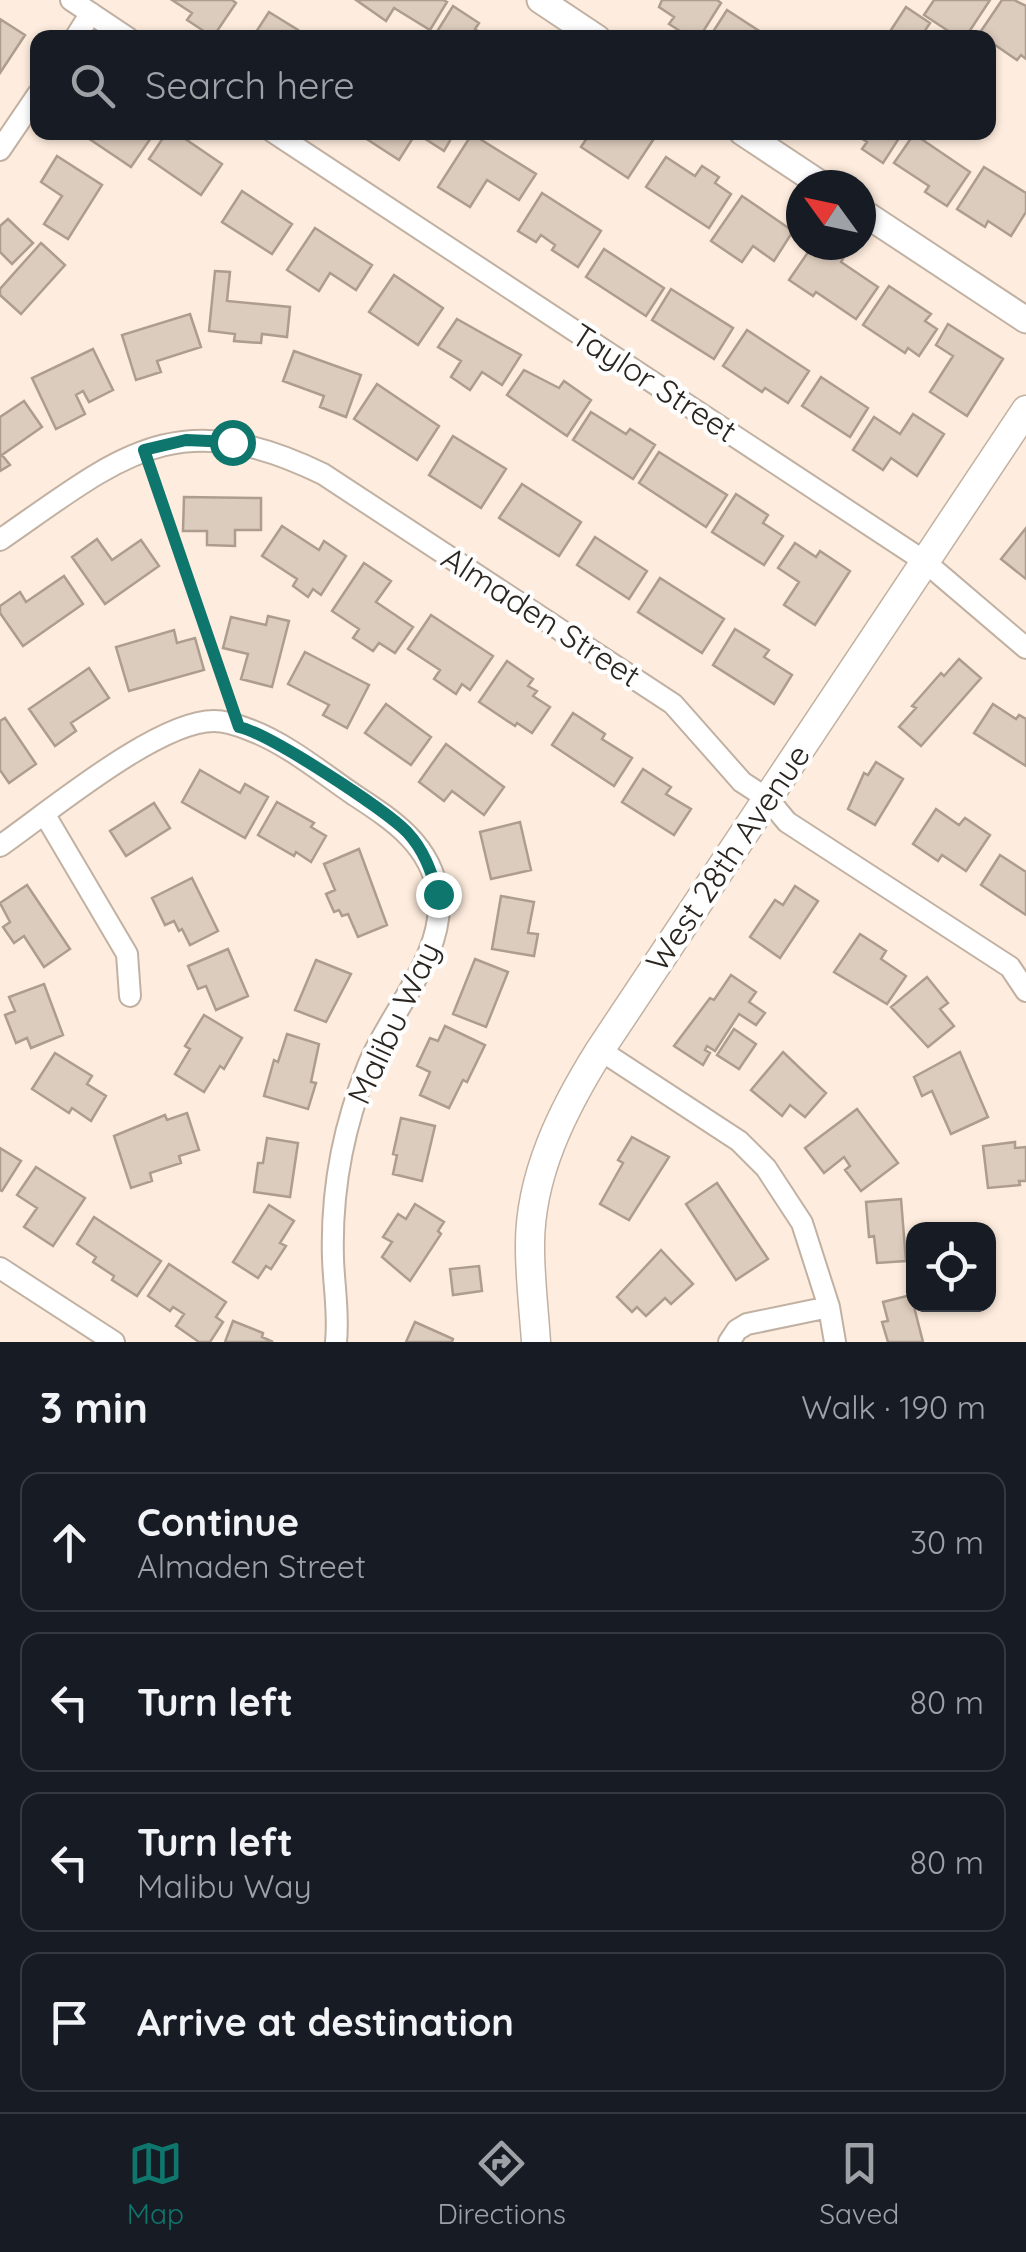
<!DOCTYPE html>
<meta charset="utf-8">
<style>
body{margin:0;font-family:Quicksand,sans-serif;background:#20242c;color:#f1f3f6}
.controls{position:absolute;right:30px;bottom:30px;display:grid;overflow:hidden;border-radius:20px;box-shadow:0 2px 8px #0004}
.controls button{width:90px;height:90px;display:grid;place-items:center;padding:0;border:0;border-bottom:2px solid #363941;background:#171b24;color:#f1f3f6;font:50px sans-serif}
.compass{position:absolute;left:786px;top:170px;width:90px;height:90px;border-radius:50%;background:#171b24;box-shadow:0 2px 8px #0004;rotate:303deg}
.stop{position:absolute;width:30px;height:30px;margin:-22px;border:8px solid #0f766e;border-radius:50%;background:#fff}
.stop.end{background:#0f766e;border-color:#fff;box-shadow:0 2px 10px #0008}
.list{margin:0;padding:0;list-style:none}
h2{display:flex;justify-content:space-between;align-items:center;height:130px;margin:0;padding:0 40px;font-size:42px}
h2 small{font-size:32px;font-weight:400;color:#9ea1a6}
.list li{display:grid;grid-template-columns:65px 1fr auto;gap:30px;align-items:center;box-sizing:border-box;height:140px;margin:0 20px 20px;padding:0 20px;border:2px solid #363941;border-radius:20px}
.list b{display:block;font-size:38px;white-space:nowrap}
.list p{margin:0;font-size:32px;white-space:nowrap;color:#9ea1a6}
.list em{font-size:32px;font-style:normal;color:#9ea1a6}
.icon{flex:none;width:55px;height:55px;fill:none;stroke:currentColor;stroke-width:2;stroke-linecap:round;stroke-linejoin:round}
.map{position:relative;flex:none;width:1026px;height:1342px;overflow:hidden}
.search{position:absolute;background:#171b24;box-shadow:0 2px 8px #0004;left:30px;right:30px;top:30px;height:110px;display:flex;align-items:center;gap:25px;box-sizing:border-box;padding:0 35px;border-radius:20px;color:#9ea1a6;font-size:38px}
.sheet{height:770px;background:#171b24}
nav{display:flex;justify-content:space-around;align-items:center;box-sizing:border-box;height:140px;border-top:2px solid #363941;background:#171b24;font-size:28px;color:#9ea1a6}
nav a{display:grid;justify-items:center;gap:5px}
nav .on{color:#0f766e}
.map>svg:first-child{display:block}
</style>
<div class="map">
<svg width="1026" height="1342" viewBox="0 0 1026 1342">
<rect width="100%" height="100%" fill="#feedde"/>
<path fill="#dcccbd" stroke="#ad9d8f" stroke-width="2.5" d="M172,0H232L236,3L213,37L187,20L192,13Z
M356,0H443L447,2L430,30L394,8L386,21Z
M662,0H717L721,3L699,38H691L669,24L674,17L659,7Z
M934,0H990L965,38H959L924,15Z
M1002,0H1014L1026,6V59L1021,55L1017,60L979,34Z
M453,6L479,23L475,29L487,38H433Z
M906,7L930,23L920,38L892,37L895,33L891,30Z
M727,10L770,38H709Z
M269,12L298,30L293,38H252Z
M0,19L25,35L0,73Z
M79,132H155L131,167Z
M167,132H175L222,164L201,195L149,159Z
M369,132H455L444,151L416,133L399,160L365,138Z
M591,132H648L655,137L628,178L581,147Z
M852,132H903L883,163L862,149L867,142Z
M472,134L536,174L519,200L487,180L470,207L438,187Z
M914,134L970,172L947,206L925,192L929,186L894,163Z
M57,156L102,185L68,239L44,224L62,196L41,182Z
M666,157L695,176L702,166L719,177L715,183L731,194L709,228L646,187Z
M984,167L1026,193V212L1011,236L988,221L985,227L957,209Z
M242,191L292,224L272,254L222,222Z
M542,193L601,231L578,267L552,250L555,245L541,235L536,242L518,231Z
M742,196L793,231L774,261L753,246L742,262L711,241Z
M8,219L33,243L12,264L0,252V226Z
M315,228L372,265L356,290L330,273L319,291L287,270Z
M41,243L65,265L21,314L0,295V289Z
M813,245H827L844,257L841,262L878,287L856,319L816,292L813,296L789,280Z
M604,249L664,288L646,316L586,277Z
M215,271L230,272L227,301L290,307L287,337L262,334L261,343L234,341L235,334L209,331Z
M394,275L443,308L418,345L369,312Z
M889,286L931,314L925,321L937,329L919,356L908,348L905,353L863,325Z
M671,289L733,328L714,359L652,320Z
M190,314L201,347L157,361L161,372L136,380L122,335Z
M457,319L521,355L502,385L482,372L470,390L451,377L461,361L438,347Z
M948,324L1003,359L967,416L930,392L953,356L936,345Z
M747,330L809,371L788,403L765,388L762,392L723,366Z
M93,349L113,390L89,402L83,391L76,395L85,414L56,429L32,378Z
M294,351L361,375L346,417L320,407L324,396L283,381Z
M524,370L559,388L564,381L591,400L567,436L507,395Z
M821,377L868,408L850,437L802,406Z
M377,384L439,426L417,460L354,419Z
M24,401L42,427L2,455L10,465L0,471V417Z
M591,412L626,434L630,429L655,445L633,479L573,440Z
M913,414L944,434L917,476L891,458L883,470L853,450L874,417L900,434Z
M453,436L506,469L481,508L429,475Z
M659,452L727,495L706,527L639,483Z
M522,484L581,522L559,556L499,518Z
M736,494L768,515L763,523L783,536L764,565L712,532Z
M184,497L261,498V530H235V546L207,545V531H183Z
M282,526L319,550L324,541L346,556L321,595L313,589L308,597L293,586L297,579L262,556Z
M1026,528V579L1001,559Z
M595,537L647,571L629,599L577,565Z
M97,539L112,560L141,540L159,566L105,604L72,557Z
M795,543L816,557L820,551L850,571L815,625L784,605L799,582L778,568Z
M364,563L391,581L376,602L413,627L395,653L379,643L373,651L353,638L359,629L332,611Z
M64,576L83,604L23,646L0,613V606L20,592L26,602Z
M660,578L724,619L702,653L638,612Z
M431,615L493,656L470,690L462,684L456,694L434,679L440,670L408,649Z
M268,616L289,621L272,687L241,679L248,654L223,648L231,617L266,625Z
M735,629L769,650L764,657L792,675L774,704L713,665Z
M174,630L177,643L195,638L204,670L129,691L116,647Z
M305,652L369,685L347,728L323,715L329,705L288,684Z
M959,659L981,678L921,746L899,727L916,708L912,706L941,673L944,676Z
M507,661L533,679L528,686L537,691L533,696L550,707L532,733L517,723L515,726L479,702Z
M89,668L109,698L71,723L76,731L55,746L29,709Z
M386,704L431,737L411,765L365,733Z
M993,704L1016,719L1019,715L1026,719V766L974,733Z
M573,713L605,734L602,739L632,758L614,786L552,745Z
M5,718L36,764L9,783L0,770V721Z
M446,744L504,787L484,815L452,791L444,801L419,782Z
M876,762L903,779L875,825L848,809L864,773L868,775Z
M643,769L671,787L666,794L691,809L674,835L622,802Z
M200,770L240,793L245,784L268,797L245,838L182,802Z
M277,802L314,823L311,827L326,836L311,862L296,852L294,856L258,835Z
M154,803L170,828L126,856L110,831Z
M936,809L959,825L965,818L990,835L966,871L942,855L938,861L913,844Z
M520,822L531,870L491,879L480,832Z
M359,849L387,925L358,937L348,914L342,916L339,910L334,912L326,894L335,890L324,864Z
M1000,855L1026,872V915L981,885Z
M192,878L218,931L190,945L182,929L179,931L174,921L165,925L152,898Z
M27,885L70,949L44,967L24,936L14,943L3,927L10,922L0,903Z
M795,886L818,901L780,958L750,937L775,900L783,905Z
M501,896L534,902L528,933L538,934L534,956L492,949Z
M860,934L886,951L881,959L906,976L887,1004L834,972Z
M228,949L248,996L216,1010L206,986L198,989L188,966Z
M475,959L508,972L486,1027L453,1014Z
M316,960L351,974L326,1022L295,1010Z
M731,975L756,992L749,1002L765,1013L756,1025L739,1014L715,1051L707,1046L705,1050L710,1053L703,1065L674,1046L710,998L714,1000Z
M927,977L948,1003L940,1009L954,1026L928,1047L891,1007Z
M44,984L63,1035L31,1048L27,1038L16,1043L5,1015L15,1011L9,997Z
M204,1015L242,1038L224,1069L220,1066L204,1092L175,1074L190,1049L185,1046Z
M445,1026L485,1045L467,1082L463,1080L449,1108L420,1095L430,1072L417,1066L430,1038L438,1041Z
M734,1029L756,1044L739,1069L717,1055Z
M287,1034L319,1044L311,1082L316,1083L308,1109L264,1096L274,1060L278,1062Z
M783,1052L826,1093L805,1117L790,1105L782,1116L751,1090Z
M960,1052L988,1117L951,1134L932,1091L922,1096L914,1077Z
M55,1053L92,1076L87,1084L106,1096L91,1121L72,1108L69,1113L32,1089Z
M857,1109L898,1163L861,1191L845,1170L850,1166L844,1157L824,1173L805,1148Z
M187,1113L199,1150L179,1156L181,1163L150,1173L152,1181L131,1188L114,1136L165,1115L167,1120Z
M401,1118L435,1126L422,1181L393,1174L397,1155L393,1154Z
M632,1137L669,1157L629,1220L600,1204L623,1163L618,1160Z
M267,1138L298,1143L290,1197L254,1192L258,1163H263Z
M1015,1142V1148L1026,1147V1181H1019L1020,1185L988,1188L983,1146Z
M0,1148L21,1161L2,1191L0,1190Z
M36,1167L85,1198L53,1246L24,1227L37,1208L17,1195Z
M717,1183L768,1259L736,1280L686,1204Z
M901,1199L906,1261L877,1263L874,1236L869,1237L866,1202Z
M415,1204L444,1222L438,1231L441,1234L410,1281L382,1257L392,1242L383,1237L398,1214L406,1219Z
M269,1205L294,1221L280,1243L286,1246L271,1269L266,1266L258,1278L233,1262Z
M94,1217L161,1261L137,1296L112,1280L114,1276L93,1262L96,1257L77,1244Z
M661,1250L693,1284L671,1304L665,1298L646,1316L637,1307L632,1312L617,1297Z
M169,1264L226,1302L216,1317L223,1322L210,1342H199L176,1326L184,1314L173,1307L170,1311L148,1296Z
M479,1266L482,1291L453,1295L450,1269Z
M911,1295L923,1342H888L882,1322L888,1321L883,1302Z
M233,1321L263,1333L262,1337L273,1342H225Z
M415,1322L453,1339L452,1342H406Z"/>
<g fill="none" stroke-linecap="round" stroke-linejoin="round">
<g stroke="#c1b1a3" stroke-width="24">
<path id="minor" d="M71,0L128,38
M75,38L91,13
M273,132L924,561L1026,648
M0,150L38,94
M0,540C120,457 175,402 323,474L673,704L742,782L768,799L787,822L1010,967L1026,991
M45,815L127,954L130,996
M0,846C49,812 157,721 214,721C224,721 240,726 250,730C287,744 321,772 353,794C391,819 431,844 438,894C447,953 389,1013 368,1066C343,1127 331,1194 333,1259C334,1287 339,1314 336,1342
M600,1050L739,1141L766,1168L802,1223L829,1307L835,1342
M0,1268L114,1342
M729,1342L737,1330L747,1324L829,1307"/>
</g>
<g stroke="#c1b1a3" stroke-width="29">
<path id="tertiary" d="M540,0L597,38
M742,132L822,185
M861,211L1026,320"/>
</g>
<g stroke="#c1b1a3" stroke-width="31">
<path id="secondary" d="M536,1342C534,1311 530,1279 530,1248C529,1176 563,1109 600,1050L1026,410"/>
</g>
<path stroke="#beb0a4" stroke-width="4" stroke-dasharray="8 5" stroke-linecap="butt" d="M153,473L230,701"/>
<use href="#minor" stroke="#fff" stroke-width="20"/>
<use href="#tertiary" stroke="#fff" stroke-width="25"/>
<use href="#secondary" stroke="#fff" stroke-width="28"/>
</g>
<g fill="none" stroke-linecap="round" stroke-linejoin="round">
<path stroke="#0f766e" stroke-width="12" d="M232,442L186,440L144,450L239,727C270,734 383,808 407,832C424,850 431,871 438,894"/>
</g>
<g text-anchor="middle" stroke-width="9" stroke-linejoin="round" paint-order="stroke">
<g font-size="32" fill="#2b2520" stroke="#fefefe">
<text transform="translate(654 383) rotate(33)" y="11">Taylor Street</text>
<text transform="translate(541 617) rotate(33)" y="11">Almaden Street</text>
<text transform="translate(728 858) rotate(-56)" y="11">West 28th Avenue</text>
<text transform="translate(394 1023) rotate(-65)" y="11">Malibu Way</text>
</g>
</g>
</svg>
<div class="controls">
<button><svg class="icon" aria-label="locate" viewBox="0 0 24 24"><circle cx="12" cy="12" r="6"/><path d="M12 2v4M12 18v4M2 12h4M18 12h4"/></svg></button>
</div>
<svg class="compass" viewBox="-18 -18 36 36"><path d="M0-13l5 13h-10z" fill="#e53935"/><path d="M0 13l5-13h-10z" fill="#9ea1a6"/></svg>
<div class="stop" style="left:232px;top:442px"></div>
<div class="stop end" style="left:438px;top:894px"></div>
<div class="search"><svg class="icon" aria-label="search" viewBox="0 0 24 24"><circle cx="10" cy="10" r="6"/><path d="M15 15l6 6"/></svg>Search here</div>
</div>
<section class="sheet">
<h2>3 min<small>Walk · 190 m</small></h2>
<ul class="list">
<li><svg class="icon" aria-label="ahead" viewBox="0 0 24 24"><path d="M12 20V5M6 11l6-6 6 6"/></svg><div><b>Continue</b><p>Almaden Street</p></div><em>30 m</em></li>
<li><svg class="icon" aria-label="left" viewBox="0 0 24 24"><path d="M17 20v-9H6M10 6l-5 5 5 5"/></svg><div><b>Turn left</b></div><em>80 m</em></li>
<li><svg class="icon" aria-label="left" viewBox="0 0 24 24"><path d="M17 20v-9H6M10 6l-5 5 5 5"/></svg><div><b>Turn left</b><p>Malibu Way</p></div><em>80 m</em></li>
<li><svg class="icon" aria-label="arrive" viewBox="0 0 24 24"><path d="M6 21V4h12l-3 4 3 4H6"/></svg><div><b>Arrive at destination</b></div></li>
</ul>
</section>
<nav>
<a class="on"><svg class="icon" aria-label="map" viewBox="0 0 24 24"><path d="M3 6l6-2 6 2 6-2v14l-6 2-6-2-6 2zM9 4v14M15 6v14"/></svg>Map</a>
<a><svg class="icon" aria-label="directions" viewBox="0 0 24 24"><path d="M12 3l9 9-9 9-9-9zM9 14v-3h6M13 9l2 2-2 2"/></svg>Directions</a>
<a><svg class="icon" aria-label="saved" viewBox="0 0 24 24"><path d="M7 4h10v16l-5-4-5 4z"/></svg>Saved</a>
</nav>
